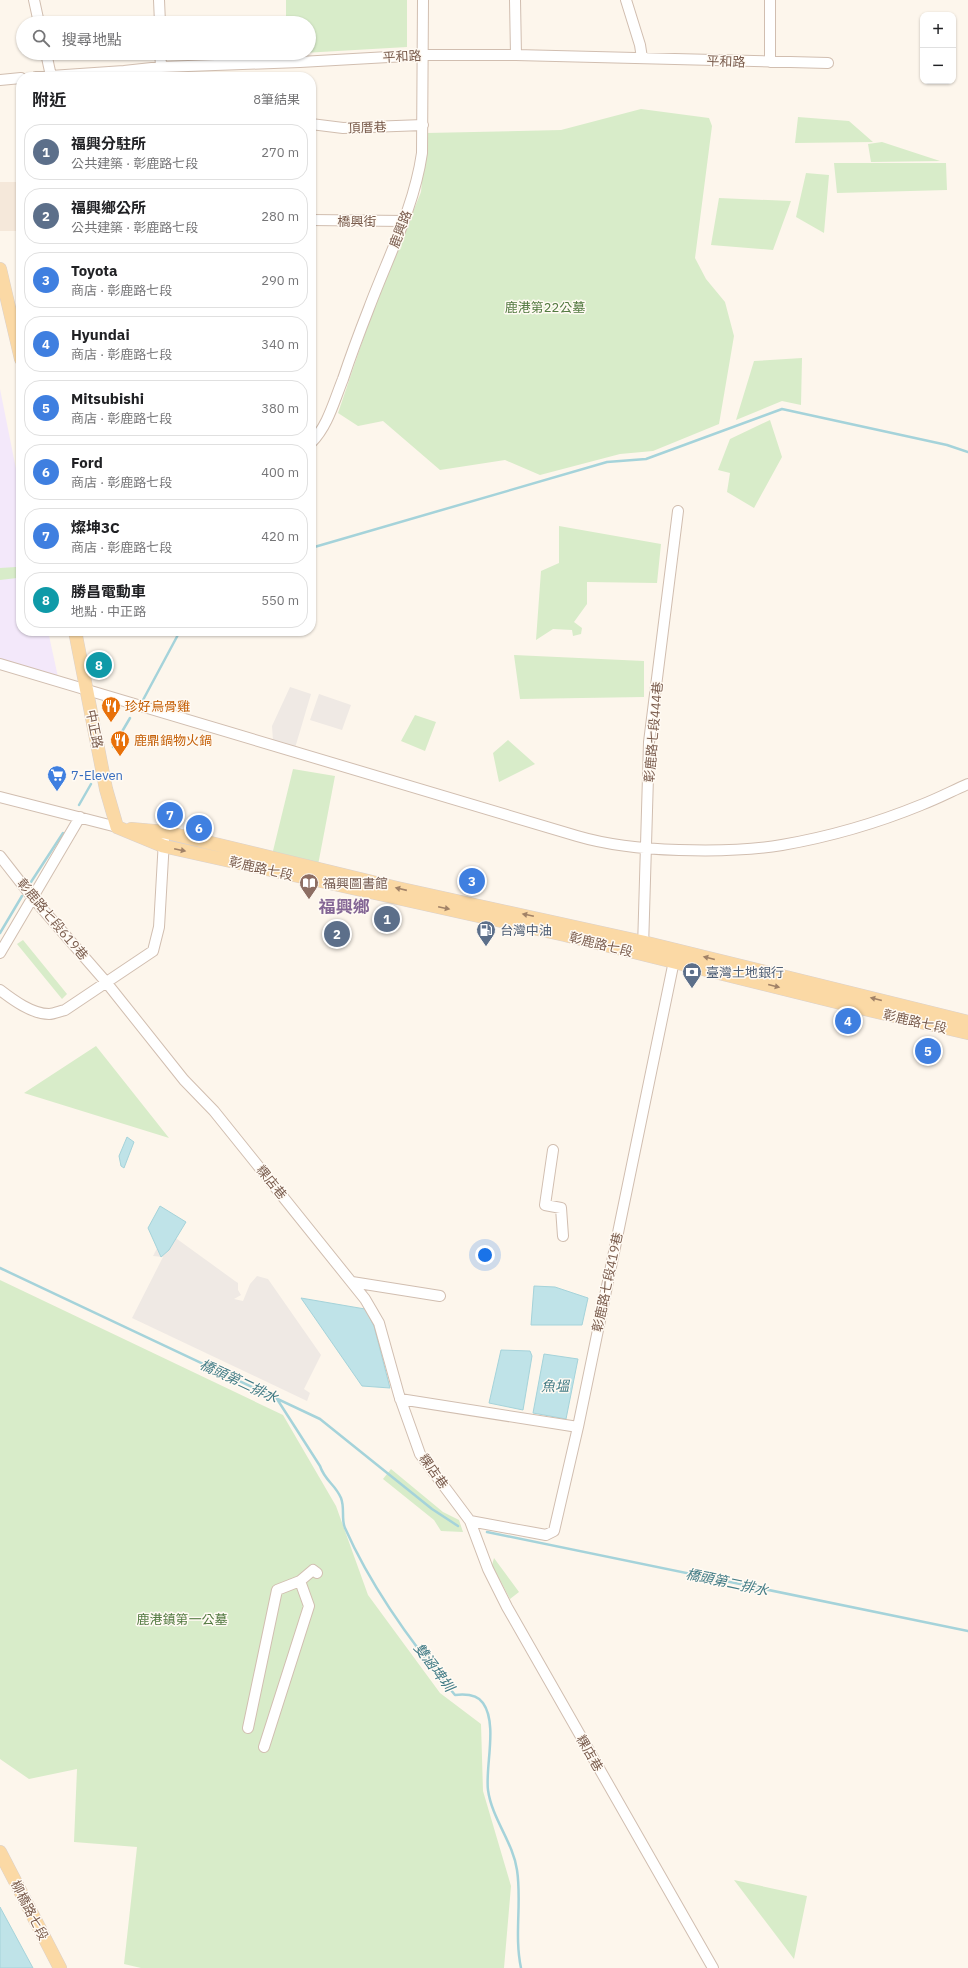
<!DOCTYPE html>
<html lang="zh-TW">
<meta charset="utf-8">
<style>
body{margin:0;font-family:"IBM Plex Sans","Noto Sans TC",sans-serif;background:#f2f2f2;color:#202124}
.controls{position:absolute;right:12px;top:12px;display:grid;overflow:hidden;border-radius:8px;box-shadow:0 1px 3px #0004}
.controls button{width:36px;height:36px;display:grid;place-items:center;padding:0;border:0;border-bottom:1px solid #e0e0e0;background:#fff;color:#202124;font:20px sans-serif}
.you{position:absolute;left:485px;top:1255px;width:14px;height:14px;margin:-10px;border:3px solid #fff;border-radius:50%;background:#1a73e8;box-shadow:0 0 0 6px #1a73e833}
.badge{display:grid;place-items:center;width:26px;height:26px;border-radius:50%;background:#7c3aed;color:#fff;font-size:13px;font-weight:700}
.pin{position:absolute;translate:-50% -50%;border:2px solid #fff;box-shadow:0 1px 4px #0006}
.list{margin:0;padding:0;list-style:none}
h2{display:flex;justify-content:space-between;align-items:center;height:52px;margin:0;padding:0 16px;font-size:17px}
h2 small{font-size:13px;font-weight:400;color:#757577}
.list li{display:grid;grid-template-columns:26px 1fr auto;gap:12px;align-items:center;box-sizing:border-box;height:56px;margin:0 8px 8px;padding:0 8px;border:1px solid #e0e0e0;border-radius:16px}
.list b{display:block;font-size:15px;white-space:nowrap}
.list p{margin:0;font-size:13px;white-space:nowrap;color:#757577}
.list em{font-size:13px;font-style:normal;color:#757577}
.icon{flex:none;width:22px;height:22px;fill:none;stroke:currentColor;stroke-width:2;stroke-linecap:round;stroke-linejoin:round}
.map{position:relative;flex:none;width:968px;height:1968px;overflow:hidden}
.search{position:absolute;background:#fff;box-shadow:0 1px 3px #0004;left:16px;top:16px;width:300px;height:44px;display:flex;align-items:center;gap:10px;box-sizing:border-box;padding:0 14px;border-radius:22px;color:#757577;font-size:15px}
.panel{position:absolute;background:#fff;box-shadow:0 1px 3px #0004;left:16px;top:72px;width:300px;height:564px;border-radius:16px}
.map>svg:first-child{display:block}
</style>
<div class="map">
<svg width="968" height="1968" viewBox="0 0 968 1968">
<rect width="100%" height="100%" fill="#fdf6ec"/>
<path fill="#f5e8da" d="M0,182H21V231H0Z"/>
<path fill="#efe9e4" d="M290,687L311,694L295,748L273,741L272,726Z
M319,694L351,705L342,730L310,720Z
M166,1231L235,1281L238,1283V1290L241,1295L234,1299L243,1301L250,1284L257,1276L268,1279L321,1355L304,1389L310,1393L307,1401L132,1318L163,1257L153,1256Z"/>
<path fill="#f3e8fa" d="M0,389L21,494V631H48L58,677L0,659Z"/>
<path fill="#d8ecc9" d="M286,0H407V47L286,54V53H309V23H286Z
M641,109L709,118L712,126L695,258L706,279L725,302L734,336L719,424L653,451L620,454L540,475L505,460L440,470L383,421L358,426L338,413L372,313L421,192L426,133L561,130Z
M798,117L849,121L873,142L795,143Z
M882,142L940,161L871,162L868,144Z
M834,163H946L947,190L837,193Z
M806,173L829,175L824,233L796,217Z
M719,198L791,201L773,250L711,245Z
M802,358L801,405L782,401L736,420L754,361Z
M770,420L782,457L754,508L727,492L730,473L718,470L730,439Z
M559,526L661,544L657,583L587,582V604L574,622L582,628L581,634L573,636L572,630L553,629L536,640L541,571L559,563Z
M16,567L17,578L0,580V568Z
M514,655L644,661V697L520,699Z
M415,715L436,722L425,751L401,741Z
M508,740L535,764L499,782L493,753Z
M293,769L335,776L318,865L272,855Z
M23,940L67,994L62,999L17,944Z
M96,1046L169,1138L24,1093Z
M0,1280L283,1415L336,1506L368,1595L440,1693L481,1724L483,1791L511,1886L504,1968H141L124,1964L137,1847L74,1842L77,1769L29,1779L0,1759Z
M391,1469L443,1512L459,1520L463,1532L441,1531L434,1520L383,1479Z
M494,1558L519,1592L510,1599L492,1565Z
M734,1880L807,1896L794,1959Z"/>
<path fill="#bfe3e8" stroke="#a5d3da" d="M127,1137L134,1142L124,1168L121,1166L119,1156Z
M160,1206L186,1222L169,1250L161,1257L148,1228Z
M534,1286L555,1287L588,1298L582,1325H531Z
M301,1298L365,1309L374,1326L390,1388L362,1386Z
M501,1350L530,1351L532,1356L523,1410L489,1403Z
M544,1354L578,1359L566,1419L533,1413Z
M0,1907L33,1968H0Z"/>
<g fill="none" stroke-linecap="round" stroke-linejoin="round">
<path stroke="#a5d3da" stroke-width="2.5" d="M311,548L607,462L646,459L782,409L947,445L968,452
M143,700L180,631
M113,747L130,718
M79,805L91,784
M31,882L63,833
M0,933L22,896
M0,1268L320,1419L432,1509L458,1526
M277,1399L320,1466C325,1481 335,1484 341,1498C345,1508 341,1519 345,1528C372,1589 412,1644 455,1695C464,1694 477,1694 483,1703C498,1724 485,1767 488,1790C492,1819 513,1842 517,1870C522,1902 514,1935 521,1968
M487,1532L968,1631"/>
<g stroke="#d1beb0" stroke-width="12">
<path id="minor" d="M34,0L39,23
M159,0L160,23
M515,0L516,55
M626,0L640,45L642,58
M46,53L51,76
M160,53L162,77
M770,62V0
M36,77L124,71L161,67L300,62L424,55H516L828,63
M0,80L21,78
M311,124L343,128L423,125
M311,220L404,221
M311,443C328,426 334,401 343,379C351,355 360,331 369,308C388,257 414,208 422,153L423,0
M0,664L577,836C611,846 644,849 679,850C713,851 748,851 782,845C828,837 877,823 921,805C937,799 952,791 968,784
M0,797L117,827
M0,856L32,897L106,982L184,1080L214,1111L365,1299L379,1323L399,1395L420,1454L470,1521L488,1569L507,1607L713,1968
M643,948L649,742L678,511
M0,953L80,817
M0,990C13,1000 32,1014 49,1014C54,1014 60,1011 65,1010L153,951L159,927L164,840
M553,1150L545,1205L561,1208L563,1236
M352,1282L440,1296
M400,1399L578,1427
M470,1521L546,1535L554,1531L578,1427L675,956
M300,1581L313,1570L317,1573L313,1570
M248,1728L277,1590L300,1581L309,1606L264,1747"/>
</g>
<g stroke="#dad1cd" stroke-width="14">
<path id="major" d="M0,269L21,359
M75,631L106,789L117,827
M117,827L163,846L565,935L869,1010L968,1033
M131,829L165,832L397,888L643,942L968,1022
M0,1852L60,1968"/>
</g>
<use href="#minor" stroke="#fff" stroke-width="10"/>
<use href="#major" stroke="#fbd9a5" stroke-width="13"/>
</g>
<defs><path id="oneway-solid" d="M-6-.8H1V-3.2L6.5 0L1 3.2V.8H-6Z"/></defs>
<g fill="#a18267">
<use href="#oneway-solid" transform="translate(180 850) rotate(12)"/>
<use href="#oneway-solid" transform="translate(401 889) rotate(-167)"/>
<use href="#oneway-solid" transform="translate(444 908) rotate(12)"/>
<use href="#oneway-solid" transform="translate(528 915) rotate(-168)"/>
<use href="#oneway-solid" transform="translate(709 958) rotate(-166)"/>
<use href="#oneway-solid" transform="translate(774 986) rotate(14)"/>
<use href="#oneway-solid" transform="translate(876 999) rotate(-166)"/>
</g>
<defs>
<g id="restaurant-pin" transform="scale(1)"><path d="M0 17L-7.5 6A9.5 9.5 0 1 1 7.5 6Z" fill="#e8710a" stroke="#fffaf3"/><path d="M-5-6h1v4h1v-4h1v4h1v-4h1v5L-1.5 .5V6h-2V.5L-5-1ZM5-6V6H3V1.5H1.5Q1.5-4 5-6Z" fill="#fff"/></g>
<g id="supermarket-pin" transform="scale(1)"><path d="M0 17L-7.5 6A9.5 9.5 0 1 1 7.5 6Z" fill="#3f7fe0" stroke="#fffaf3"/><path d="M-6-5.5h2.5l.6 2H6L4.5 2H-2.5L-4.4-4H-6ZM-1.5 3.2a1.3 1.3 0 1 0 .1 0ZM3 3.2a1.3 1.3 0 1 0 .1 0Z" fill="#fff"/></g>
<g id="library-pin" transform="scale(1)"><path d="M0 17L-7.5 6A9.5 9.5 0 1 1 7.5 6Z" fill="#8d6e63" stroke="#fffaf3"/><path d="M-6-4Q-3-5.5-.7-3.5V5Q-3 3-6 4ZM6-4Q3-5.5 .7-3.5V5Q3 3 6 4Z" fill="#fff"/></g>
<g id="fuel-pin" transform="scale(1)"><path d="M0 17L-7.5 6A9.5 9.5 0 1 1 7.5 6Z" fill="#5c6f8a" stroke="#fffaf3"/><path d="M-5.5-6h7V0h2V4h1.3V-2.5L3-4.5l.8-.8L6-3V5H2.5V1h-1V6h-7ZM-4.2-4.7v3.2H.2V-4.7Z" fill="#fff"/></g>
<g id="bank-pin" transform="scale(1)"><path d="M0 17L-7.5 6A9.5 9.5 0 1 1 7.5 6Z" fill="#5c6f8a" stroke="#fffaf3"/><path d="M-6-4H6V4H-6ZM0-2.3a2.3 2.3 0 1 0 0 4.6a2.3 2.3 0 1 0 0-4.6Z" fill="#fff"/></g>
</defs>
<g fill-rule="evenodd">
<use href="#restaurant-pin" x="111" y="706"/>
<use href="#restaurant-pin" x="120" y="740"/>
<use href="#supermarket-pin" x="57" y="775"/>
<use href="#library-pin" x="309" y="883"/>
<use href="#fuel-pin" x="486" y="930"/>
<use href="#bank-pin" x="692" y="972"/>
</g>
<g text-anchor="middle" stroke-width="3" stroke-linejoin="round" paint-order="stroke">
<g font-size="13" fill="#7a5c4d" stroke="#fffaf3">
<text transform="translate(402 56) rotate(-3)" y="5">平和路</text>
<text transform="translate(726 61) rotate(2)" y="5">平和路</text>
<text transform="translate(367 127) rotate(-2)" y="5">頂厝巷</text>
<text x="357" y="226">橋興街</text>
<text transform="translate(400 229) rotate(-69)" y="5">鹿興路</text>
<text transform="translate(95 729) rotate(79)" y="5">中正路</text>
<text transform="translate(653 732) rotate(-85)" y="5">彰鹿路七段444巷</text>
<text transform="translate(261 868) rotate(13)" y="5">彰鹿路七段</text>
<text transform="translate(53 919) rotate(50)" y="5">彰鹿路七段619巷</text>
<text transform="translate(601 944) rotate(14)" y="5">彰鹿路七段</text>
<text transform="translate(915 1021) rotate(13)" y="5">彰鹿路七段</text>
<text transform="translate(272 1182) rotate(51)" y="5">粿店巷</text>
<text transform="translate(607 1282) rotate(-78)" y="5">彰鹿路七段419巷</text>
<text transform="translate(434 1471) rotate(55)" y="5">粿店巷</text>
<text transform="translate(590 1753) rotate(60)" y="5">粿店巷</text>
<text transform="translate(30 1910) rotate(63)" y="5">柳橋路七段</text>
</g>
<g font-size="13" fill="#537a41" stroke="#fffaf3">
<text x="545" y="312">鹿港第22公墓</text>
<text x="182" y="1624">鹿港鎮第一公墓</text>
</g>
<g font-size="13" fill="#c56008" stroke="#fffaf3" text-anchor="start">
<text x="125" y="711">珍好烏骨雞</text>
<text x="134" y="745">鹿鼎鍋物火鍋</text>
</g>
<g font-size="13" fill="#366cbe" stroke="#fffaf3" text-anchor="start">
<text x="71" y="780">7-Eleven</text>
</g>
<g font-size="13" fill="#785e54" stroke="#fffaf3" text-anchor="start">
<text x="323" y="888">福興圖書館</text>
</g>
<g font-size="13" fill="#4e5e75" stroke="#fffaf3" text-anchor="start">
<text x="500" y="935">台灣中油</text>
<text x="706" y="977">臺灣土地銀行</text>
</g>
<g font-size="14" font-style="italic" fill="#437c86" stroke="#fffaf3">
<text transform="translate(239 1381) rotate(25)" y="5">橋頭第二排水</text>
<text x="555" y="1391">魚塭</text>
<text transform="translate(727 1582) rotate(12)" y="5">橋頭第二排水</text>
<text transform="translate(434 1667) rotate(53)" y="5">雙涵埤圳</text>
</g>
<g font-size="17" font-weight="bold" fill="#846695" stroke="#fffaf3">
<text x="344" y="913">福興鄉</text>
</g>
</g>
</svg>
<div class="controls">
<button>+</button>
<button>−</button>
</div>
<div class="you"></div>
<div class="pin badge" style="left:387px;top:919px;background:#5c6f8a">1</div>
<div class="pin badge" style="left:337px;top:934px;background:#5c6f8a">2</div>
<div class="pin badge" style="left:472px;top:881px;background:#3f7fe0">3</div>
<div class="pin badge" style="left:848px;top:1021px;background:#3f7fe0">4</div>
<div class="pin badge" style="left:928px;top:1051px;background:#3f7fe0">5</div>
<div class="pin badge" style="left:199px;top:828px;background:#3f7fe0">6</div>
<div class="pin badge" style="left:170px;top:815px;background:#3f7fe0">7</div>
<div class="pin badge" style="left:99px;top:665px;background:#0f9aa8">8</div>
<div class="search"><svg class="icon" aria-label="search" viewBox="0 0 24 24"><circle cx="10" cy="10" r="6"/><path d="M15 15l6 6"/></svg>搜尋地點</div>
<section class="panel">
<h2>附近<small>8筆結果</small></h2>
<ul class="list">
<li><span class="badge" style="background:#5c6f8a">1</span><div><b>福興分駐所</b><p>公共建築 · 彰鹿路七段</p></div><em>270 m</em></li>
<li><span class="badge" style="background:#5c6f8a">2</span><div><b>福興鄉公所</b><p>公共建築 · 彰鹿路七段</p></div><em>280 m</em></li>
<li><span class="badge" style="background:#3f7fe0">3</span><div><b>Toyota</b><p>商店 · 彰鹿路七段</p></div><em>290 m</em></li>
<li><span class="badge" style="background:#3f7fe0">4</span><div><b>Hyundai</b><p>商店 · 彰鹿路七段</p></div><em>340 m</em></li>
<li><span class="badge" style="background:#3f7fe0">5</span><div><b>Mitsubishi</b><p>商店 · 彰鹿路七段</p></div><em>380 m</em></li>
<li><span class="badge" style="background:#3f7fe0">6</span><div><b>Ford</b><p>商店 · 彰鹿路七段</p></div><em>400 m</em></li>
<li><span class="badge" style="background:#3f7fe0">7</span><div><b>燦坤3C</b><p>商店 · 彰鹿路七段</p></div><em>420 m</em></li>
<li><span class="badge" style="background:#0f9aa8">8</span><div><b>勝昌電動車</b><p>地點 · 中正路</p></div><em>550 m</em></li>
</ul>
</section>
</div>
